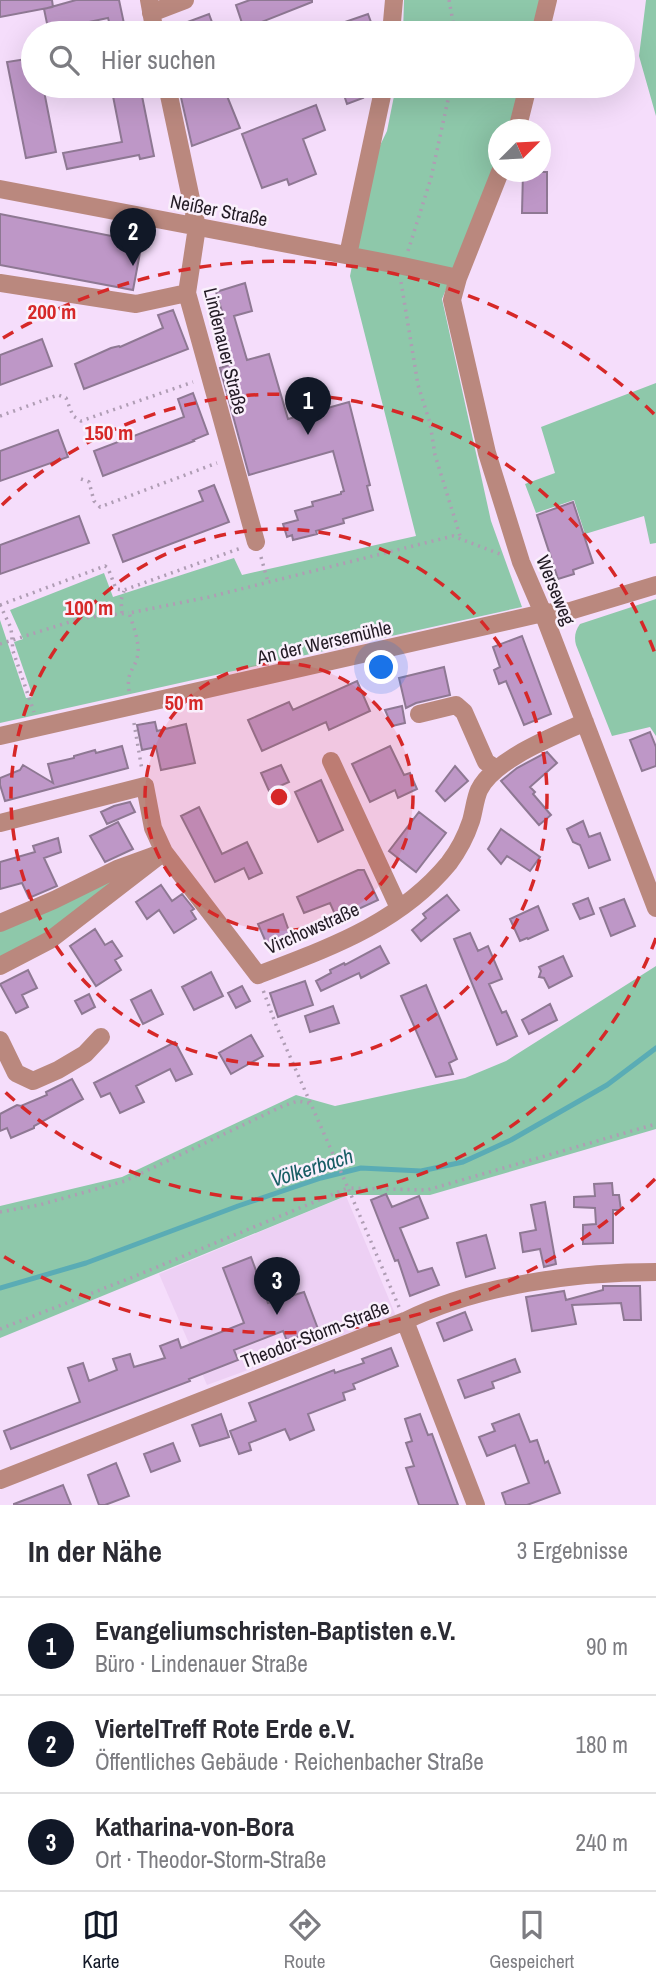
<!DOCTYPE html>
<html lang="de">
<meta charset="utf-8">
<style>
body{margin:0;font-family:"Archivo Narrow",sans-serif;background:#f2f2f3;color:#2b2b33}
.compass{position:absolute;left:488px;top:119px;width:63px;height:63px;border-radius:50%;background:#fff;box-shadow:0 7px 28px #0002;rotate:66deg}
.you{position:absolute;left:382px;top:668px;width:24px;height:24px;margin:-18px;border:5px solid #fff;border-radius:50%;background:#1a73e8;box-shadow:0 0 0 10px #1a73e833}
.badge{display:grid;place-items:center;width:46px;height:46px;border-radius:50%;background:#111827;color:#fff;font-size:23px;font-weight:700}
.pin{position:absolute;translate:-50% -58px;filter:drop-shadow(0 2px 4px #0008)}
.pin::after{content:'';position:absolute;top:37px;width:24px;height:21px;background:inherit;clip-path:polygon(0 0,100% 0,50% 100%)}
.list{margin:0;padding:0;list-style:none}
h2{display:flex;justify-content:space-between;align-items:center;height:91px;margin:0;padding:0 28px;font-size:30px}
h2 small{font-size:23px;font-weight:400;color:#7c7c81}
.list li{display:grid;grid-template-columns:46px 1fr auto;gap:21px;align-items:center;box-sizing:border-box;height:98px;padding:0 28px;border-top:2px solid #e1e1e2}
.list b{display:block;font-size:26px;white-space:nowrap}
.list p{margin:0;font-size:23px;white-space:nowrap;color:#7c7c81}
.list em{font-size:23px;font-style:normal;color:#7c7c81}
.icon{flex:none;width:38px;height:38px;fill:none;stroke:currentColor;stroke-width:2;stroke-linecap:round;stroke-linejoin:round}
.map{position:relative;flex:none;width:656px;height:1505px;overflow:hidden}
.search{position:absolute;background:#fff;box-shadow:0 7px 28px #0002;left:21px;right:21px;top:21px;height:77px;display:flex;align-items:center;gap:18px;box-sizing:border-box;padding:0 24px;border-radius:38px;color:#7c7c81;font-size:26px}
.sheet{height:385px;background:#fff}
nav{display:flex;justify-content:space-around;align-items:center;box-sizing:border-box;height:98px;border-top:2px solid #e1e1e2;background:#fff;font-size:19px;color:#7c7c81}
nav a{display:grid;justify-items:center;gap:4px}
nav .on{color:#111827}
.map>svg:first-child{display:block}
</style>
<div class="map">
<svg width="656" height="1505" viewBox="0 0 656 1505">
<rect width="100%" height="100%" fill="#f5ddfb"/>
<path fill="#edd0f4" d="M346,1196L396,1316L207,1385L159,1274Z"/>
<path fill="#8ec8aa" d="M404,0H546L536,33H403Z
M646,0H656V116L639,56Z
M396,86H521L509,129L498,130V165L442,299L491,521L522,607L0,723V620L26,698L33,697L14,642L23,639L10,610L104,573L113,597L234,558L242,575L416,536L350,276L373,160L387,131Z
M656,383V543L650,544L644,516L585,534L574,500L536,513L525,484L555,473L541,427Z
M656,599V736L650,727L612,736L576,645C574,637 575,631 580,624Z
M127,873L38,939L0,958V927Z
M656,966V1129L430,1195H348L0,1338V1206L122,1177L296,1095L335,1106L465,1078L506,1061Z"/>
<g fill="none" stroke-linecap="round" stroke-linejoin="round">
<path stroke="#5aacb5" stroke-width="5" d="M0,1288L86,1263L238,1206L321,1178L361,1168L421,1171L463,1162L511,1140L607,1085L656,1048"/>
</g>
<path fill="#be97c7" stroke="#8e7893" stroke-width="2" d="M0,0H52L53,7L0,17Z
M76,0H119L126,33H112L108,18L84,23L83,33H49L44,9Z
M250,0H312V2L244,29L236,5Z
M209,14L216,33H166V30Z
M368,14L375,33H319V31Z
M33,58V86H43L56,152L26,158L7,62Z
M111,86H140L154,156L140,159L139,155L67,169L63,153L122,142Z
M200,86H223L240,128L192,146L180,93Z
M341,86H358L363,98L347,104Z
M316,105L325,130L303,139L316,174L289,185L287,179L262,188L242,134Z
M523,172H547V213H522Z
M0,214L142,242L133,290L0,265Z
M245,283L252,311L234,316L247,360L269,354L288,419L349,402L370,485L367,486L373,510L343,519L344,523L316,531L317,534L293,540L292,535L287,537L283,524L298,520L295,511L313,506L312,502L341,494V492L344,491L333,451L249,475L220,368L232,364L220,320L224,318L216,292Z
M173,310L188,349L84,389L75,364L111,348L119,346L120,347L163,328L158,315Z
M42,339L52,366L0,385V355Z
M193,393L208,434L193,440L194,441L103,476L94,451L184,417L178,399Z
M58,430L68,457L0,481V451Z
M214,485L229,522L123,562L113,535L203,501L199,491Z
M573,502L593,563L573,570L574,574L558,579L537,515Z
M79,516L89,543L0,574V545Z
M522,636L551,714L524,725L506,681L499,684L494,670L500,667L493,647Z
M444,667L450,695L416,703L406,708L399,678Z
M357,681L370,711L329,730L326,722L262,751L248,720L289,702L293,710Z
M402,706L405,723L392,726L385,710Z
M155,722L157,731L186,724L195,763L161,770L156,747L142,750L137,725Z
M650,732L656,747V766L642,771L630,740Z
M122,746L128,768L5,801L0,785V778L20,770L23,765L53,783L48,764L74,758V756L95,750L96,753Z
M390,746L404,775L410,773L417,789L398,798L395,790L370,802L352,764Z
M547,752L557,763L530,787L535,792L533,794L551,815L539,825L501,781L517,768Z
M281,765L289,782L269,791L261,773Z
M455,766L468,781L445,801L436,791Z
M321,780L343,830L318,842L295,792Z
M130,802L135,812L107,824L101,812L114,806Z
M199,807L222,854L247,842L262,873L249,879L244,868L215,882L181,816Z
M419,812L446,833L416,872L389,851Z
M583,821L589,837L600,833L610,860L589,868L580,845L573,842L567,829Z
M118,822L133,849L105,862L90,836Z
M501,829L540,857L530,871L507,856L501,864L488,849Z
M58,838L61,852L44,858L57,886L29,898L22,883L0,889V862L35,852L33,846Z
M358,870H364L378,900L337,919L330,903L304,913L297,897Z
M161,885L172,901L182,894L194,909L191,911L196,919L174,933L159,910L147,919L136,902Z
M447,895L459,910L421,941L412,930L426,918L423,914Z
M588,898L594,914L580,919L573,904Z
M624,899L635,926L611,936L600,908Z
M538,906L548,930L528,939L527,938L520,941L510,919Z
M283,914L291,937L268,947L258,924Z
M95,929L105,945L112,941L122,956L115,960L121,970L96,986L70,946Z
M470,933L478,951L488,946L502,979L489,984L502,1013L506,1011L517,1036L497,1045L454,939Z
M380,946L389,963L361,978L359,973L321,991L316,981L331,973L330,970L344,963L345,965Z
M563,956L572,976L549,988L544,978L539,977L541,971L539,967Z
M28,970L37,988L22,995L28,1007L16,1013L0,984Z
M211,972L223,996L194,1010L182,987Z
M305,981L313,1005L278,1017L270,993Z
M426,985L457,1059L449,1063L453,1074L436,1077L401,996Z
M242,986L250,1001L236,1008L228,993Z
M151,990L163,1014L143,1024L131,1000Z
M89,994L95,1007L82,1014L75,1001Z
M550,1004L557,1020L529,1034L522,1020Z
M333,1006L339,1023L310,1032L305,1016Z
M251,1035L263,1056L231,1074L219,1053Z
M175,1042L192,1074L176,1081L170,1069L136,1086L144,1102L120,1113L110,1093L101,1097L94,1083Z
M72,1079L83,1099L34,1126V1128L11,1138L7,1128L0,1131V1114L17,1105L21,1106L47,1095L46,1092Z
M612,1183L613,1195H619L621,1210H613V1243L583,1244V1225L596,1224L595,1208L574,1207V1197L595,1196L594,1184Z
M386,1194L392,1207L419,1196L428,1218L400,1228L418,1272L432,1268L439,1285L410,1296L398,1260L395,1261L371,1200Z
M545,1202L556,1264L544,1267L540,1249L523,1252L520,1233L536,1230L531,1205Z
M486,1235L495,1268L466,1277L457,1243Z
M251,1257L268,1303L304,1292L318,1329L287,1341L283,1331L234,1350L238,1360L189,1379L190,1381L11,1449L4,1431L80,1402L68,1368L83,1363L89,1381L117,1370L113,1359L130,1354L134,1367L165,1358L160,1346L178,1339L181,1348L244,1323L223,1268Z
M603,1286H640L641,1320H624L621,1303L572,1305L576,1324L532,1331L526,1297L564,1291L566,1300L603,1290Z
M465,1312L472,1330L444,1341L437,1323Z
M391,1348L398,1366L353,1384L355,1389L343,1393L345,1400L308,1414L314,1430L290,1440L285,1429L249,1443L251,1450L239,1454L230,1431L256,1421L249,1403L334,1370L335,1373L364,1363L362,1359Z
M515,1359L520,1372L492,1382L494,1388L465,1398L458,1380Z
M221,1414L229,1437L200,1446L192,1425Z
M420,1414L428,1435L432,1434L458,1505H419L406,1468L414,1466L406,1443L412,1441L405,1419Z
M519,1414L530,1442L537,1440L545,1463L548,1461L560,1493L527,1505H506L502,1493L529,1483L515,1445L487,1456L479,1437L495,1431L492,1424Z
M173,1443L180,1461L151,1472L144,1454Z
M116,1463L129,1496L105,1505H99L88,1475Z
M63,1485L71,1505H14V1504Z"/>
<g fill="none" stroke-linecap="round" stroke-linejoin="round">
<path stroke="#af9db4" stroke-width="3.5" stroke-dasharray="2 5" stroke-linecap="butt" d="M449,0L455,33
M408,251L431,178L451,86
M401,282L418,385L430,423L435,455L461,539
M0,416L58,395L66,398L73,416L81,421L193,382
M81,479L89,482L94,501L100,507L217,463
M261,557L268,582
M0,605L105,566L108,568L116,589L124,590L241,548
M0,605L11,628L13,651L34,712
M122,613L121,600L124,591
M0,644L82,618L129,613
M129,691C126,669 136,670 138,653C139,640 133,625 129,613L209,597L453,536L500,554
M134,723L142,770
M0,1212L39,1205L125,1181L283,1106L298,1101L309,1103
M399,1307L348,1188L427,1190L656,1124
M0,1329L133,1277L348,1188L276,1025L263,990"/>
<path stroke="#ba887e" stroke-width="18" d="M149,0L155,33
M151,13L185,0
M391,33L394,0
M540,33L548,0
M167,86L197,227L187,293L256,542
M517,130L528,86
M500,172L458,278L452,300L487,453L521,562L543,613L656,908
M0,189L403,266L458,278
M348,255L384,86
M0,283L136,304L187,293
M419,714L456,705L464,712L486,762L497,769
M0,736L543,613L570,611L656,585
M331,761L399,908
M0,823L145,786L153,828L164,852L117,869L54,900L0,923
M0,966L50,940L164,852L258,975C328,948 399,924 449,863C458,851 466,836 471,821C474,811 475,799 479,790C494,759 555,736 585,722
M0,1040L16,1073L33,1081L58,1070L85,1054L101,1037
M405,1321L476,1505
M0,1480L405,1321C477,1285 576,1272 656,1272"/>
</g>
<circle cx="279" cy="797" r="134" fill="#d62828" fill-opacity=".12"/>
<g fill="none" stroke="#d62828" stroke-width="3.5" stroke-dasharray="12 9">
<circle cx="279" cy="797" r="134"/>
<circle cx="279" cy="797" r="268"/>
<path d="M656 938A402 402 0 0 1 2 1089M2 505A402 402 0 0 1 656 656"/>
<path d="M655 1179A536 536 0 0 1 3 1256M3 338A536 536 0 0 1 655 415"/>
</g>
<g text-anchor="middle" stroke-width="5" stroke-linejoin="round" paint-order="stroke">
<g font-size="19" fill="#221a24" stroke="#faf0fc">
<text transform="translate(219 210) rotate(11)" y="7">Neißer Straße</text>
<text transform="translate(226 351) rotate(76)" y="7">Lindenauer Straße</text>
<text transform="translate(556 590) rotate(68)" y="7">Werseweg</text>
<text transform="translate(324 642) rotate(-13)" y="7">An der Wersemühle</text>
<text transform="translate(312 928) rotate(-24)" y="7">Virchowstraße</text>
<text transform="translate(315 1334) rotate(-21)" y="7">Theodor-Storm-Straße</text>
</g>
<g font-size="21" font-style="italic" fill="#175d64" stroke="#faf0fc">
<text transform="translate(312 1168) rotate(-17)" y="7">Völkerbach</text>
</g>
</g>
<circle cx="279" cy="797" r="10" fill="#d62828" stroke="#faf0fc" stroke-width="3.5"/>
<g font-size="21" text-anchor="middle" font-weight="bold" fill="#d62828" stroke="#faf0fc" stroke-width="5" stroke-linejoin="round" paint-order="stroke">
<text x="52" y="319">200 m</text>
<text x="109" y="440">150 m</text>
<text x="89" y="615">100 m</text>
<text x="184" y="710">50 m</text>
</g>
</svg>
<svg class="compass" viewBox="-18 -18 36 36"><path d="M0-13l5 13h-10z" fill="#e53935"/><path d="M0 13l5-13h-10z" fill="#7c7c81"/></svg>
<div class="you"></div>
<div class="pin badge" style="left:308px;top:435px">1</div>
<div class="pin badge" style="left:133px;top:266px">2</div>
<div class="pin badge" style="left:277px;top:1315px">3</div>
<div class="search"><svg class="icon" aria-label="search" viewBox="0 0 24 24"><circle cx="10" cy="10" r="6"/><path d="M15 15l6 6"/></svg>Hier suchen</div>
</div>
<section class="sheet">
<h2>In der Nähe<small>3 Ergebnisse</small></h2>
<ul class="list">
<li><span class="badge">1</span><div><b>Evangeliumschristen-Baptisten e.V.</b><p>Büro · Lindenauer Straße</p></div><em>90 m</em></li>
<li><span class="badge">2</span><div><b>ViertelTreff Rote Erde e.V.</b><p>Öffentliches Gebäude · Reichenbacher Straße</p></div><em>180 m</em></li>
<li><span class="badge">3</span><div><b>Katharina-von-Bora</b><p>Ort · Theodor-Storm-Straße</p></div><em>240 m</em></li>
</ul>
</section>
<nav>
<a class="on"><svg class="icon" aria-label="map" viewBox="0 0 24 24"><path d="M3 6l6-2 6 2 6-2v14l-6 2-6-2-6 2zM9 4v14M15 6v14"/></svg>Karte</a>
<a><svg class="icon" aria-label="directions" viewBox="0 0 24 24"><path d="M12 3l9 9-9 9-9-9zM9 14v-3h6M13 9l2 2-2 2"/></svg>Route</a>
<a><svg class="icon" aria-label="saved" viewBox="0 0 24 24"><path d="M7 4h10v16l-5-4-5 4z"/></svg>Gespeichert</a>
</nav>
